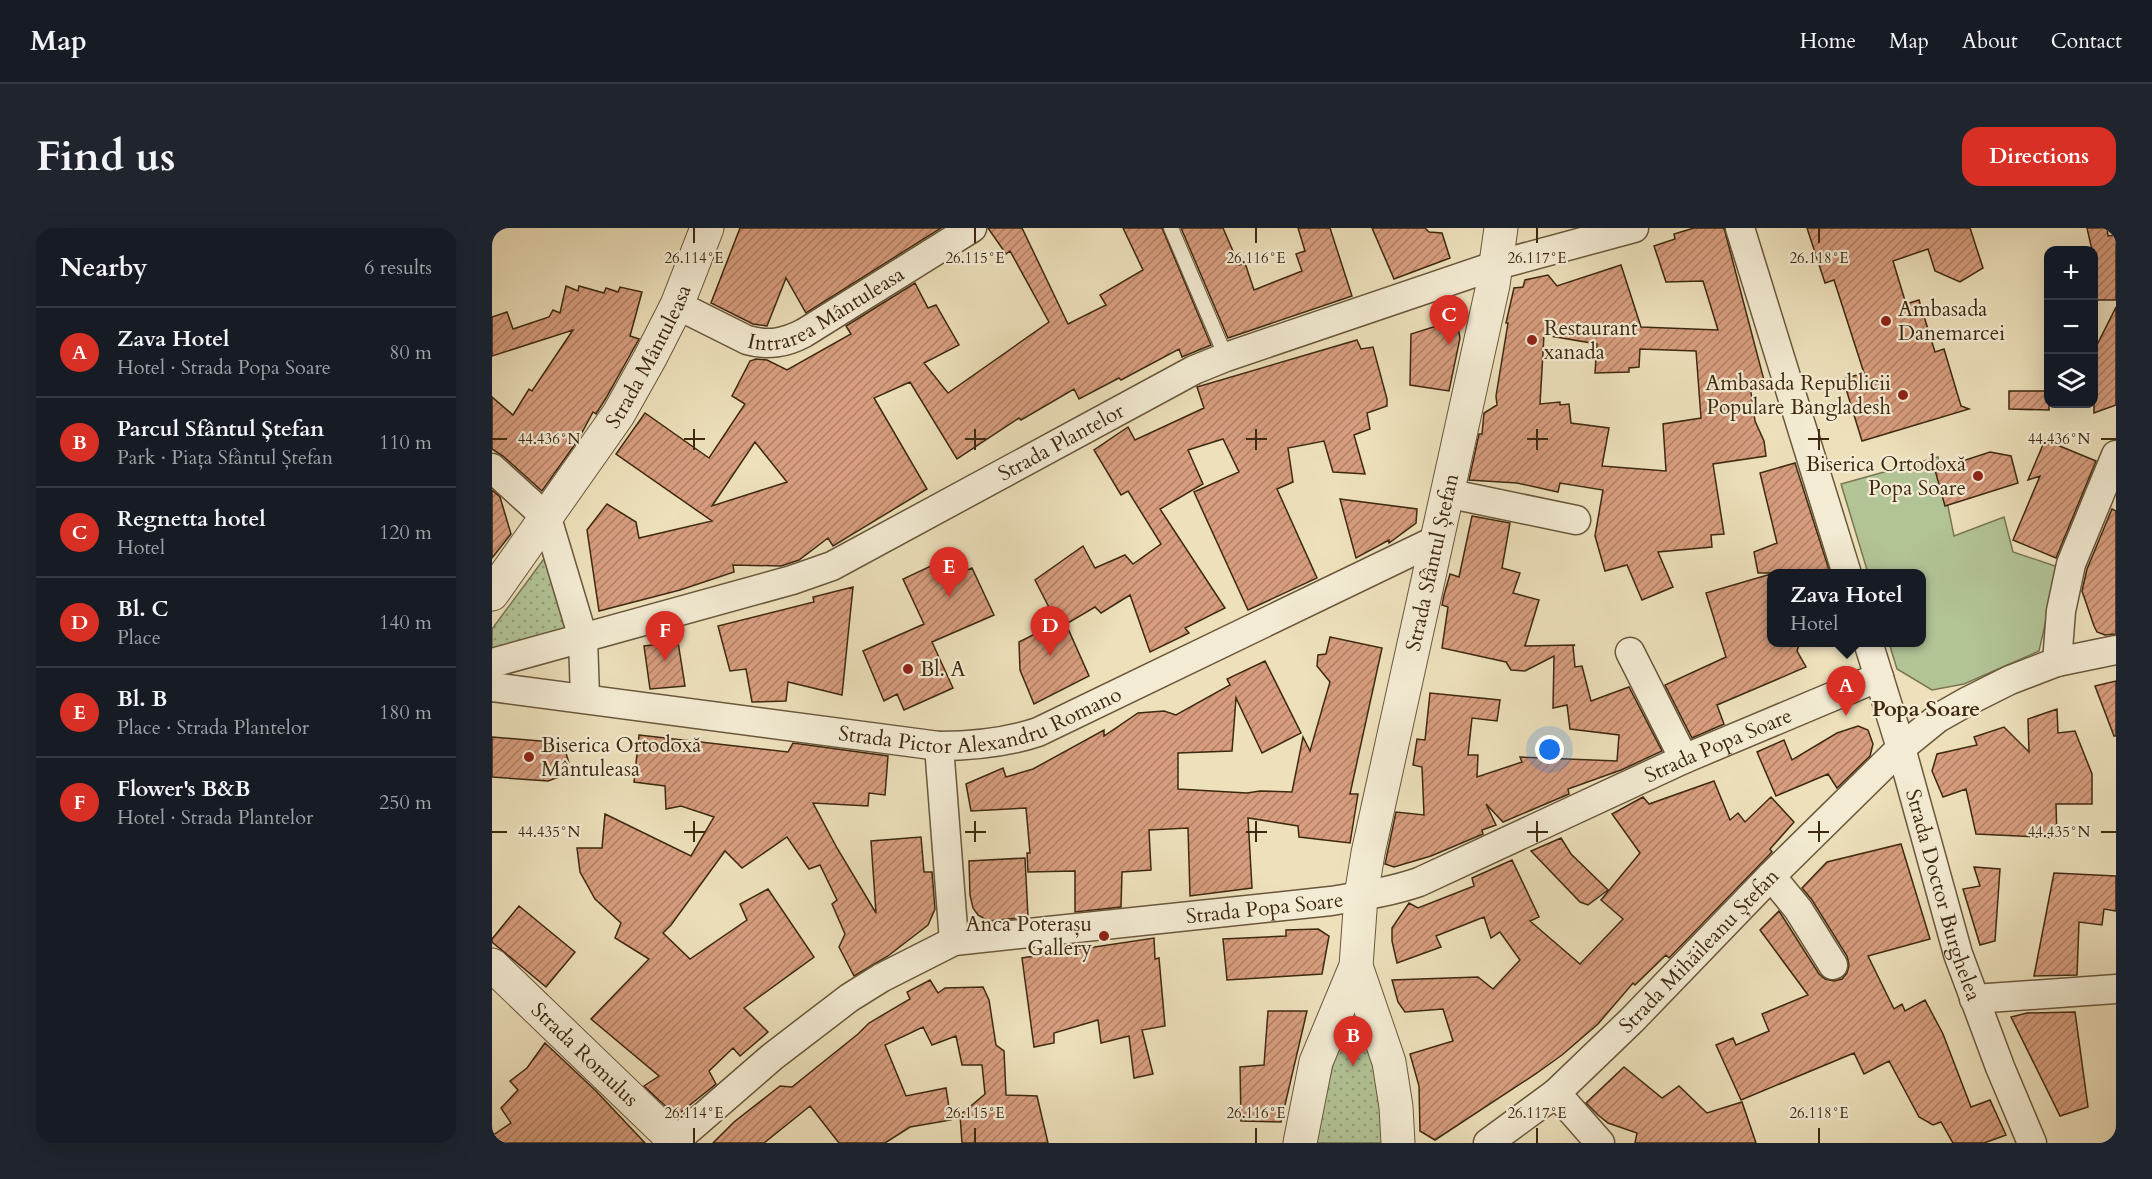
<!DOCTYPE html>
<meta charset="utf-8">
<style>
body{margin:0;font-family:Cardo,serif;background:#20242c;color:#f1f3f6}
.controls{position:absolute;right:18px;top:18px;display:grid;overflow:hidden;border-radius:12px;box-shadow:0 6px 24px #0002}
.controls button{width:54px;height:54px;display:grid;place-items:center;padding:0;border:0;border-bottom:2px solid #363941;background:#171b24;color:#f1f3f6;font:30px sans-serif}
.you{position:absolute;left:1058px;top:522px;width:21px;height:21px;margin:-15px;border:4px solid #fff;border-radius:50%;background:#1a73e8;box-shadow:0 0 0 9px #1a73e833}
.badge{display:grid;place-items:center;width:39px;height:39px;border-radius:50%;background:#d93025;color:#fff;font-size:20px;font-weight:700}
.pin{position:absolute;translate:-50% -50px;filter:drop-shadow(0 2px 3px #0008)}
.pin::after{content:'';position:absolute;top:32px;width:21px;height:18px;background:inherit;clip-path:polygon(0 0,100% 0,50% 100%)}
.popup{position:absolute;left:1275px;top:341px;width:159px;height:78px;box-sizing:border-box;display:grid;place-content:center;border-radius:12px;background:#171b24;filter:drop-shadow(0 2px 4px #0005);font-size:20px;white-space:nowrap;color:#9ea1a6}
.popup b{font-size:22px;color:#f1f3f6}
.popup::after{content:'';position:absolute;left:50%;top:100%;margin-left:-12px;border:12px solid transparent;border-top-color:#171b24}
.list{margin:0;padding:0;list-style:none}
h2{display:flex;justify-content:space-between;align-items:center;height:78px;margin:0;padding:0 24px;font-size:26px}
h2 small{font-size:20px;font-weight:400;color:#9ea1a6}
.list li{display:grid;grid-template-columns:39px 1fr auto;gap:18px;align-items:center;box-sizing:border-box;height:90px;padding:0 24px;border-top:2px solid #363941}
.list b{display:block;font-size:22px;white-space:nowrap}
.list p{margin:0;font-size:20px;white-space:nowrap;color:#9ea1a6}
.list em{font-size:20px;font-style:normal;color:#9ea1a6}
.icon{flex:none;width:33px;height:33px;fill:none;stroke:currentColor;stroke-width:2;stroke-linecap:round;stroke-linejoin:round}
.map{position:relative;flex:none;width:1624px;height:915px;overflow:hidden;border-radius:18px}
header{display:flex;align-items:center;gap:36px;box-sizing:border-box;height:84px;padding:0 30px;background:#171b24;border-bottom:2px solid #363941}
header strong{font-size:28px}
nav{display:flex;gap:33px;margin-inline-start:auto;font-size:21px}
.intro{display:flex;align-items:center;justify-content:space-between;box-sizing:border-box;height:144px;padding:0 36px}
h1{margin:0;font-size:42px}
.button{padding:15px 27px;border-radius:18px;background:#d93025;color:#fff;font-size:21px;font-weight:700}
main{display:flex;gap:36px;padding:0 36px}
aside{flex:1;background:#171b24;border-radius:18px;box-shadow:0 6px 24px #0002}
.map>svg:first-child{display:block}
</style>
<header>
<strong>Map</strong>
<nav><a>Home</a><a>Map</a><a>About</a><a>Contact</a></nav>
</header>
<div class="intro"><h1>Find us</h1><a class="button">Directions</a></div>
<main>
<aside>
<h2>Nearby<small>6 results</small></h2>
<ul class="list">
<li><span class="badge">A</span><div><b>Zava Hotel</b><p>Hotel · Strada Popa Soare</p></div><em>80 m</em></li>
<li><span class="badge">B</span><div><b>Parcul Sfântul Ștefan</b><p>Park · Piața Sfântul Ștefan</p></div><em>110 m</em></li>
<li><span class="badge">C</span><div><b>Regnetta hotel</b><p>Hotel</p></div><em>120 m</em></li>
<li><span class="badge">D</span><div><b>Bl. C</b><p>Place</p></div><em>140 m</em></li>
<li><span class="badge">E</span><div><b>Bl. B</b><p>Place · Strada Plantelor</p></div><em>180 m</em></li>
<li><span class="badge">F</span><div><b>Flower's B&amp;B</b><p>Hotel · Strada Plantelor</p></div><em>250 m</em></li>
</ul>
</aside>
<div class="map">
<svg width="1624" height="915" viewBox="0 0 1624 915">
<defs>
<pattern id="park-dots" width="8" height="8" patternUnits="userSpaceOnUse" patternTransform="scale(1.5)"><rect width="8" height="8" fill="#b2c396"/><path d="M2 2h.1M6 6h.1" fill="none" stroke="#929e79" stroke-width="1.8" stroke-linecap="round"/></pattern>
<pattern id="building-hatch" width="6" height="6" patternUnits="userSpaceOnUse" patternTransform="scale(1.5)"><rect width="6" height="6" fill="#d79d7e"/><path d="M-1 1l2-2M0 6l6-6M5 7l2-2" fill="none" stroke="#b08066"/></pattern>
</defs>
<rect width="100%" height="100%" fill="#ede0bb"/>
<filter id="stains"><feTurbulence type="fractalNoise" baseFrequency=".00333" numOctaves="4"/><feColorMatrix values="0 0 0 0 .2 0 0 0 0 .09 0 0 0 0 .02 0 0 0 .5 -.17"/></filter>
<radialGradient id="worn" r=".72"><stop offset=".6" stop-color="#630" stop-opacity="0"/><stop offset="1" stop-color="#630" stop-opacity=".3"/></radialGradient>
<path fill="url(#park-dots)" stroke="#787653" stroke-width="1.5" d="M57,324L78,402L0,424V401Z
M864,781L885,850L892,915H823L843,827Z"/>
<path fill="#b2c396" stroke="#787653" stroke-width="1.5" d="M1446,229L1462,308L1512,289L1521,324L1566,339L1547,423L1472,456L1440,462L1405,441L1397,415L1429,414V346L1376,345L1349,256Z"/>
<path fill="url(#building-hatch)" stroke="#3e2910" stroke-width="1.5" fill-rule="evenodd" d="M248,0H449L314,85L294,50L275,98L261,96L219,75Z
M496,0H530L576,96L614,77L608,67L651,42L631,0H670L719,117L690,129L687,121L629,152L627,150L587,171L582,161L529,192L527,190L465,231L418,154L382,170L435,261L341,318L336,310L307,332L289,338L241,337L242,344L188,362L107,383L95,302L115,276L144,294L147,310L220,293L124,226L153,185L217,230L253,176L240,168L258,133L264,131L275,132L295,142L359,106L354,98L423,55L436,80L444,77L467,117L432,135L456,165L557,94L518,23L514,26ZM263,214L295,254L220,278Z
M689,0H731L747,37L753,35L762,62L810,43L804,26L813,23L806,0H838L860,68L736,110Z
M880,0H933L937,4L950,5L958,30L902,51Z
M1202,0H1232L1273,156L1258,157L1263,193L1272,213L1274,228L1221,236L1232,306L1219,307L1220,319L1166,324L1181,359L1150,372L1135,337L1113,343L1103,308L1111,262L1068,255L1066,264L1025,255L977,252L987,206H990L992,185L1005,177L1004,168L1016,95H1014L1022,60L1031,59L1033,52L1056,47L1065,58L1129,37L1149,99L1226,102L1211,53L1174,54L1162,18L1183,11L1182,6ZM1052,107L1105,116L1103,145L1137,144V140L1147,139L1148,121L1204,123L1209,190L1171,196L1174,243L1110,238L1117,200L1079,195L1077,176L1068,177V174L1048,176Z
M1315,0H1478L1491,40L1468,54L1443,43L1436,21L1401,33L1414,76L1427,72L1443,124L1452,121L1469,178L1477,181L1370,213L1351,151L1372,145L1342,52L1333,55Z
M1595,0H1615L1616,8L1624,7V72H1604L1605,61H1602V22H1600Z
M74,58L86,63L87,58L112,65L114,60L126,64L128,59L150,64L138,108L147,111L114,170L104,186L101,184L86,212L50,263L11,228L0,221V169L21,187L37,161L40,163L81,102L0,128V89L15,84L21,101L57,89L61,82L68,85Z
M1624,79V177L1602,185V123Z
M957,94L966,99L968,110L957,163L918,157L919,106Z
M865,112L869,121L881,119L895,171V178L875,185L878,201L862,207L873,246L841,244L832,213L796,220L801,254L785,261L825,350L756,382L702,264L747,244L731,211L696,222L711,256L668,281L733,380L693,400L697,405L658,424L638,367L609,385L603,379L574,396L597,448L542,476L528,442L527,414L565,395L543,352L591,318L603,340L633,327L641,336L669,316L636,263L629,267L602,222L636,199L643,212L712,180L705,159Z
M1517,163H1557V182L1517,181Z
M1553,212L1604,233L1564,330L1521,312L1548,248L1536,252Z
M1498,224L1519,228L1526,255L1453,278L1443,242Z
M1303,235L1338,345H1266L1262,324L1285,315L1268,245Z
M0,262L8,269L19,306L0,330Z
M848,271L925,281L924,295L897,315V312L864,330Z
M1620,281L1624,283V406L1613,407L1605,404L1602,398L1590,363L1595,341Z
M980,288L1018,295L1010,340L1028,345L1021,365L1047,372L1033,418L1083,417L1081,418L1083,439L1090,438L1099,473L1137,459L1170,523L1129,542L1076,561L1077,566L1011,594L994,576L1004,597L990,602L991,606L939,628L902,639L893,636L904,584L932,587L930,539L921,537L925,511L933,512L938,465L1008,472L1005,493L980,490L976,527H986L985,549L1030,534L1028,529L1125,533L1127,507L1078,501L1075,477L1061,480L1062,428L1033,443L1019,442L1014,434L950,420L956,379L950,377L952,367L958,346L967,349Z
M456,330L463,347L480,340L502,387L440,414L461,460L412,482L405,466L392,473L371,423L432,396L411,351Z
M1279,346V414H1308L1305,423L1314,439L1225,477L1232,496L1200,510L1173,457L1234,429L1214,365Z
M361,359L350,467L296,454L294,473L260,474L254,441L238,443L226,398L322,374L321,369Z
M838,409L890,420L858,566H866L858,615L807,609L806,598L756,590L760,660L698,668L696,600L657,602L659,642L630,644L629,679L583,684V643L536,644L535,625H538L534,580L479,583L474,556L511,540L514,549L541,541L612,502V508L646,485L672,483L684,487L738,457L735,451L773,433L809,505L770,525L744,470L740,523L686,525V561L755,565L768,563L800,564L811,509L818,523L838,454L825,438L826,427L834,426Z
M186,414L193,458L158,461L152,418Z
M1624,453V508H1622L1603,458Z
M1565,481L1566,505L1583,503L1600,546V576H1564L1565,610L1484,606L1474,561L1451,569L1440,543L1445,526L1485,517L1482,509L1512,499L1537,524L1536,491Z
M1366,498L1376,502L1381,516L1378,528L1345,560L1336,546L1284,568L1265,524L1292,512L1300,532L1345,505Z
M147,507L296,524L301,515L396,528L393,567L377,565L376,578L321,575L345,620L384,685L379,613L429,609L432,644H440L443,681L436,697L396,728L362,748L347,719L353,706L340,676L345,672L328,637L317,641L295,609L250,640L233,623L179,697L171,705L198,731L255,692L248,676L276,661L322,729L252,780L276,804L248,828L241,820L217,843L224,856L184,888L152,858L167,848L99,791L157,731L123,710L129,695L103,671L88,644L85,620H110L113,586L199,628L222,589L189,578L174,581L173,558L142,554Z
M0,509L60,514L73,522L77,535L73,547L56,553L0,549Z
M1222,553L1238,592L1246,585L1253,594L1279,569L1302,594L1278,621L1280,624L1177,730L1174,727L1143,757L1141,755L1106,796L1070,827L1045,845L943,912L928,903L927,858L918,826L961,813L951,781L913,784L906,774L900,752L986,749L1001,761L1028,732L1008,704L999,710L992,689L944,708L949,719L905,735L900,713V700L917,675L926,680L982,658L980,650L1020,632L1047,689L1038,693L1088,736L1131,691L1109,672L1148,625L1120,586L1151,569L1157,576Z
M1069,610L1079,626L1116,662L1096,677L1088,674L1039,623Z
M1409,616L1438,711L1376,728L1402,781L1410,776L1413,783L1433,772L1451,806L1479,879L1498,872L1514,907L1492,915H1461L1449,894L1441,897L1427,889L1397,833L1372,846L1362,825L1249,872L1224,817L1241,810L1244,817L1277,803L1270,786L1316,767L1268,702L1287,683L1327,746L1333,751L1342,753L1350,751L1355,745L1357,737L1355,728L1320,672L1310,660L1335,634Z
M533,630L536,689L496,693L486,687L481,680L478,667L477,633Z
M1482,639L1508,641L1503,713L1488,717L1471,661L1488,658Z
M1562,645L1624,648V683L1612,681L1610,697L1587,694L1585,747L1542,748Z
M27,678L83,724L54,759L0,714V711Z
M826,701L837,708L830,746L735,752L731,711L794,708V702Z
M662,710L663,731L667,730L673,798L650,802L661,846L642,850L637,808L609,815L606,792L562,805V815L542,819L530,730Z
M438,752L446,765L453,760L491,759L497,772L504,817L512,823L514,867L545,868L556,915H470L468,887L493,866L490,837H470L464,808L440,817L431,799L393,817L414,868L454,860L459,892L418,899L393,915H347L318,878L272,915H221L242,894L288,858L300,859L366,806L377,795L418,771L415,764Z
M776,783H815L789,894L749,893L748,839L772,837Z
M1583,784L1596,879L1568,888L1519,789L1535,785Z
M53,815L104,863L153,915H0V908L19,895L9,880L26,862L18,853L35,840Z
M1132,839L1170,870L1187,858L1215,885L1250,874L1264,915H1143L1145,905L1116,895L1106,887L1094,875Z"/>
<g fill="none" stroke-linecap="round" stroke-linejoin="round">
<g stroke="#6a573b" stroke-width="16">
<path id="service" d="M679,0L734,129"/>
</g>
<g stroke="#6a573b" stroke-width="31">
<g id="minor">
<path d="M1248,0L1355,346"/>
<path id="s1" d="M185,77L255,112C276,118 293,115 312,105L480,0"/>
<path d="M0,240L55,290L91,410L93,470"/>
<path d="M954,265L1084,292"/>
<path id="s2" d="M1376,414L1409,520L1466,726L1508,839L1540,915"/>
<path d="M1138,424L1192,531"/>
<path d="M1565,434L1569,383L1579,336L1624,227"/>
<path id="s3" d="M0,435L300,352L340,338L702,142L734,129L1005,37L1142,0"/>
<path id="s4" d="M0,459L447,518C482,518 513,515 546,504L944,312"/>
<path d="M447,518L462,713"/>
<path d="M1279,648L1306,681L1341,737"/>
<path d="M1482,771L1624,761"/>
<path d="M1064,865L1108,915"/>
<path id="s5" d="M181,915L280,829L357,770L389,750L462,713L839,673C869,668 898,664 927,654L1192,531L1387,449"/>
<path id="s6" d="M996,915L1064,865L1140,792L1279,648L1409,520L1446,490L1476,473L1518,452L1565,434L1624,422"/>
</g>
</g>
<g stroke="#6a573b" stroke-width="35">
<g id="tertiary">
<path id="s7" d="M0,366L126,187L158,130L185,77L215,0"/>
<path id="s8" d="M0,737L185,915"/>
<path d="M864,738L897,834L904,879L906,915"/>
<path id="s9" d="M808,915L824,834L864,738L869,668L876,625L1001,57L1009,0"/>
</g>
</g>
<use href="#service" stroke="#f3ebd3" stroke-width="14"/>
<use href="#minor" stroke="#f3ebd3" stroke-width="28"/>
<use href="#tertiary" stroke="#f3ebd3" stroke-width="33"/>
</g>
<path fill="none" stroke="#3e2910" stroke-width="2" d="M202,0V15M483,0V15M764,0V15M1045,0V15M1327,0V15M202,201V222M483,201V222M764,201V222M1045,201V222M1327,201V222M0,211H15M192,211H213M473,211H494M754,211H775M1035,211H1056M1316,211H1337M1609,211H1624M202,593V614M483,593V614M764,593V614M1045,593V614M1327,593V614M0,604H15M192,604H213M473,604H494M754,604H775M1035,604H1056M1316,604H1337M1609,604H1624M202,900V915M483,900V915M764,900V915M1045,900V915M1327,900V915"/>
<g fill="#8f2418" stroke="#f3ebd3" stroke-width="2">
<circle cx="1394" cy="93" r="6"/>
<circle cx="1040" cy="112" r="6"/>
<circle cx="1411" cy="167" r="6"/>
<circle cx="1486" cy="248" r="6"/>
<circle cx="416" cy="441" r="6"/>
<circle cx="37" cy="529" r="6"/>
<circle cx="612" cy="708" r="6"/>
</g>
<g text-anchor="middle" stroke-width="4.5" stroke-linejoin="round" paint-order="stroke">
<g font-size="21" fill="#3e2910" stroke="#f3ebd3">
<text dy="7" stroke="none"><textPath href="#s1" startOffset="166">Intrarea Mântuleasa</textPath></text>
<text dy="7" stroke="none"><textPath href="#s7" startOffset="285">Strada Mântuleasa</textPath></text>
<text dy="7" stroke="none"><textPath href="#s3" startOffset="614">Strada Plantelor</textPath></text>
<text dy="7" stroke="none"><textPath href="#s9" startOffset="598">Strada Sfântul Ștefan</textPath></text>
<text dy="7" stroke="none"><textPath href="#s4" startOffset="496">Strada Pictor Alexandru Romano</textPath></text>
<text dy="7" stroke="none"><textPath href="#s5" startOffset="1146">Strada Popa Soare</textPath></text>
<text dy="7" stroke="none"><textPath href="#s2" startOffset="264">Strada Doctor Burghelea</textPath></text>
<text dy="7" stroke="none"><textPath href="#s5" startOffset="660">Strada Popa Soare</textPath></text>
<text dy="7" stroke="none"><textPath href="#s6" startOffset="286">Strada Mihăileanu Ștefan</textPath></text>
<text dy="7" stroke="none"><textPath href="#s8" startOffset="129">Strada Romulus</textPath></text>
</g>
<g font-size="21" fill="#3e2910" stroke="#f3ebd3" text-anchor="start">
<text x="1406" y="88">Ambasada<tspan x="1406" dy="24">Danemarcei</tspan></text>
<text x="1052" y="107">Restaurant<tspan x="1052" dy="24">xanada</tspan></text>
<text x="1399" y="162" text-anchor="end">Ambasada Republicii<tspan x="1399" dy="24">Populare Bangladesh</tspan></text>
<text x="1474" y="243" text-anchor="end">Biserica Ortodoxă<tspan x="1474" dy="24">Popa Soare</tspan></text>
<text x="428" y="448">Bl. A</text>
<text x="49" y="524">Biserica Ortodoxă<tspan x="49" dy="24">Mântuleasa</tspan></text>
<text x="600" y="703" text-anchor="end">Anca Poterașu<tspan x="600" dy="24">Gallery</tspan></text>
</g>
<g font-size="22" font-weight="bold" fill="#3e2910" stroke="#f3ebd3">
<text x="1434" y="488">Popa Soare</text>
</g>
</g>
<g font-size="15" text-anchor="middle" fill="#3e2910" stroke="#f3ebd3" stroke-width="4.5" stroke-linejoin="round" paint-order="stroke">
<text x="202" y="35">26.114°E</text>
<text x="483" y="35">26.115°E</text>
<text x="764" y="35">26.116°E</text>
<text x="1045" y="35">26.117°E</text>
<text x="1327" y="35">26.118°E</text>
<text x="57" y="216">44.436°N</text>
<text x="1567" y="216">44.436°N</text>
<text x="57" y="609">44.435°N</text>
<text x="1567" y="609">44.435°N</text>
<text x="202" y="890">26.114°E</text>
<text x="483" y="890">26.115°E</text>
<text x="764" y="890">26.116°E</text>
<text x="1045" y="890">26.117°E</text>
<text x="1327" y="890">26.118°E</text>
</g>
<rect width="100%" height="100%" filter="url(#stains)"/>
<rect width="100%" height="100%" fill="url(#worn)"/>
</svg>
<div class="controls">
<button>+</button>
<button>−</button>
<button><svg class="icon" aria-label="layers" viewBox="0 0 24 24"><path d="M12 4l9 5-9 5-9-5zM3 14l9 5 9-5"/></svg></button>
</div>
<div class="you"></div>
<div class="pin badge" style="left:1354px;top:488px">A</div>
<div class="popup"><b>Zava Hotel</b>Hotel</div>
<div class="pin badge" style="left:861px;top:838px">B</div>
<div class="pin badge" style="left:957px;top:117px">C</div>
<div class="pin badge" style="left:558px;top:428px">D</div>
<div class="pin badge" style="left:457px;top:369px">E</div>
<div class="pin badge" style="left:173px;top:433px">F</div>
</div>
</main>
